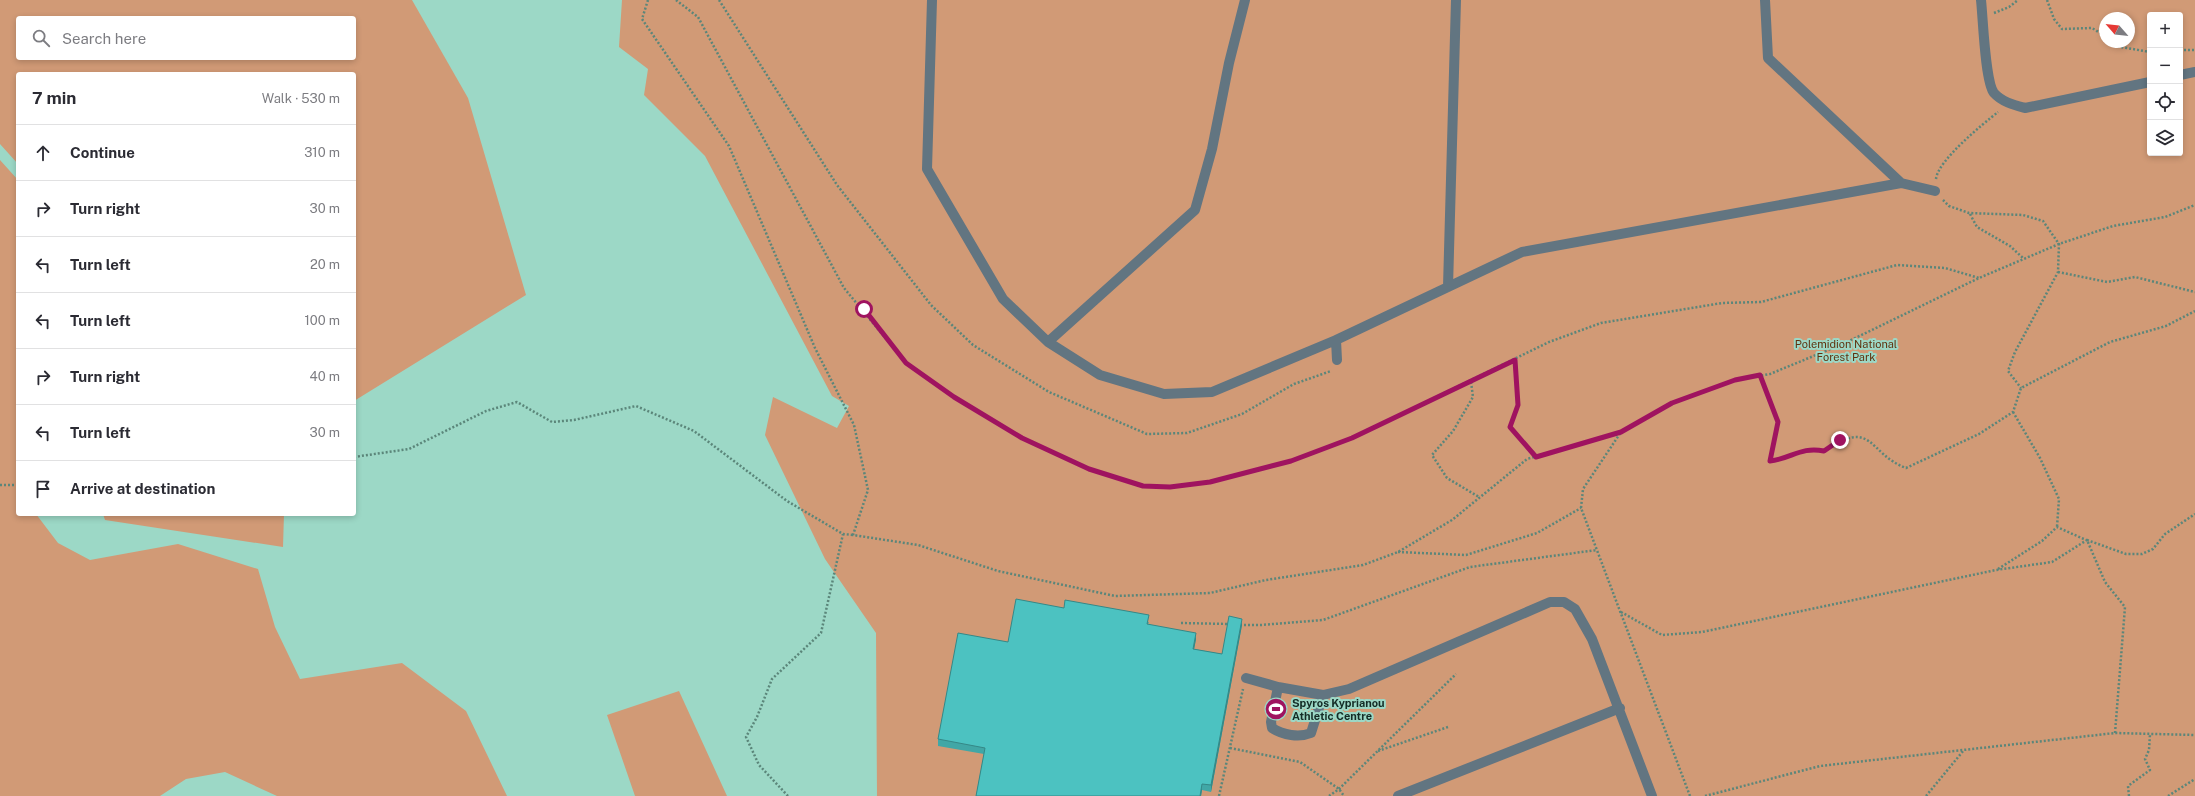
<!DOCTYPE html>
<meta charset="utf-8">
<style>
body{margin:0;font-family:"Public Sans",sans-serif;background:#f7f7f7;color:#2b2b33}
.controls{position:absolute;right:12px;top:12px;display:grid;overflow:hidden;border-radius:4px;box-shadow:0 2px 6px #0003}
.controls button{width:36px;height:36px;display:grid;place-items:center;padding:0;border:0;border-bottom:1px solid #e1e1e2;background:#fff;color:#2b2b33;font:20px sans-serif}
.compass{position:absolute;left:2099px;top:12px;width:36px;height:36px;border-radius:50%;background:#fff;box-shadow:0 2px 6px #0003;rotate:298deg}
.stop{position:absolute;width:12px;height:12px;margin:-9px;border:3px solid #9f1360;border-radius:50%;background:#fff}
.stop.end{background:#9f1360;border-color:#fff;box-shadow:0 1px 4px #0008}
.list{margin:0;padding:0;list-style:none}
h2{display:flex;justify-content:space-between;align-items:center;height:52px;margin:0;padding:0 16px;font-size:17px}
h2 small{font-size:13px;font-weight:400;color:#7c7c81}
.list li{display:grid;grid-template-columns:26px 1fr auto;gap:12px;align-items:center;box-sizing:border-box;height:56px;padding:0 16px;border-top:1px solid #e1e1e2}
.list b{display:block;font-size:15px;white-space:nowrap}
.list em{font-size:13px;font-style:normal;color:#7c7c81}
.icon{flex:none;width:22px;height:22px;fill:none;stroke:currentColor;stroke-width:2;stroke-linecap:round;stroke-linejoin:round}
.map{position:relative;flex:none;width:2195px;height:796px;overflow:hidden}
.search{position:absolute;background:#fff;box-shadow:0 2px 6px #0003;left:16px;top:16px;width:340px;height:44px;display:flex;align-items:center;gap:10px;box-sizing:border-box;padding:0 14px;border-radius:4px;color:#7c7c81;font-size:15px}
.panel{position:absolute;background:#fff;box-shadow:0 2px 6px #0003;left:16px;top:72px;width:340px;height:444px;border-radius:4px}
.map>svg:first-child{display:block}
</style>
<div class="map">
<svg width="2195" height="796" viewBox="0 0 2195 796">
<rect width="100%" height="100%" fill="#9cd8c6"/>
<path fill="#d19a76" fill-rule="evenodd" d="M0,0H412L468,98L526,295L354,401V74H18V164L0,144ZM18,18H354V58H18Z
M622,0H2195V796H877L876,633L825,559L765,435L773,397L837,428L849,406L832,396L705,156L644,95L648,69L619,47ZM2150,15H2180V153H2150ZM2105,18H2129V42H2105Z
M0,160L18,180V514H36L58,543L90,560L178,544L258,569L275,627L300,679L402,663L466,711L507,796H277L225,772L186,779L160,796H0Z
M103,514H284L283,547L105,520Z
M679,691L727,796H635L607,715Z"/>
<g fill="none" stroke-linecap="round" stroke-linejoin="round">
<path stroke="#5b867a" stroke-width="2.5" stroke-dasharray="2 2" stroke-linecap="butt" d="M648,0L642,19L729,146L815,348L854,425L868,490L853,535L918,545L998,571L1115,596L1210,593L1266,580L1363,565L1398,552L1452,520L1527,459L1621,432
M676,0L698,17L844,288L906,363L954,397L1022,438L1089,469L1143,486L1170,487L1210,482L1291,461L1352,438L1549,342L1601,323L1722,303L1761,302L1897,265L1945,268L1979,278
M719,0L837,185L931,305L973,345L1049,392L1147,434L1187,433L1242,414L1294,384L1331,371
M2047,0L2054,19L2062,29L2092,28L2105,36
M1994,13L2009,7L2018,0
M2111,42L2115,46L2150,52
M2180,50H2195
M1936,179C1938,160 1983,124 1998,112
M1943,200L1949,206L1969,213L2023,215L2043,221L2059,244L2058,272L2015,352L2008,371L2021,388
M1970,214L1977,227L2010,246L2023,258
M2058,272L2107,282L2135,277L2195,292
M1515,359L1518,405L1510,427L1536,457
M1760,376L1778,422L1770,461C1791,459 1801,446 1825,451C1873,417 1868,454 1906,468L1979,434L2013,412L2021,388L2110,342L2166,326L2195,311
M1471,382L1473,397L1453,431L1432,455L1447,478L1479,497
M2013,412L2040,458L2059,499L2057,527
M354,457L409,449L486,411L517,402L552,422L574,420L636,406L694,431L787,501L843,534L853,535
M0,485H18
M1398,552L1466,555L1537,533L1581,508
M1998,569L2042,541L2057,527L2086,540
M1621,612L1662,635L1702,632L1996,570L2052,562L2087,540
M1181,623L1229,624
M1240,625H1261L1323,620L1470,567L1597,550
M2115,733L2125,607L2105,582L2087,540L2126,554H2142L2153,549L2165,534L2195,514
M1230,748L1300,762L1339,789L1344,796
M1378,751L1448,727
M788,796L759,765L746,737L757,717L772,679L821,633L843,534
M1219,796L1243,689
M1329,796L1339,789L1456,674
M1690,796L1581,508L1583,489L1621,432L1672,403L1735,380L1770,374L1845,343L1979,278L2059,244L2113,226L2165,217L2195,205
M1705,796L1820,766L2115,733L2195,735
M1926,796L1964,750
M2129,796L2128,786L2150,770L2145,759L2149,750L2150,734
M2168,796L2195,779"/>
<path stroke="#627581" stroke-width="10" d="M932,0L927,169L1003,299L1048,342
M1245,0L1229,63L1212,149L1195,210L1048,342L1100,375L1164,394L1212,392L1336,340
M1765,0L1768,58L1901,183
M1981,0C1983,17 1985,82 1994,93C2002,102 2014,105 2025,108L2150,82
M2180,75L2195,72
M1448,287L1456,0
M1337,360L1336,340L1522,252L1901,183L1935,191
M1246,678L1278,687L1323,695L1349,689L1550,602H1564L1575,609L1592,639L1652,796
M1278,687L1271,722L1272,728C1283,735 1299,738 1311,733L1323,695
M1398,796L1620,708"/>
</g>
<path fill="#41a7a6" d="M1064,608L1149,622L1148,624L1196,639L1194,649L1222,654L1242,625L1211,792L1202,790L1201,796H976L984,754L938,746V739L1008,642Z"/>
<path fill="#358887" d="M1242,619V625L1211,792V785Z
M1196,633V639L1193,655V649Z
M1202,784V790L1201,796H1200Z"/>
<path fill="#4cc2c1" stroke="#358887" d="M1016,599L1064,608L1065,600L1149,615L1147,624L1196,633L1193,649L1222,654L1229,616L1242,619L1211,785L1202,784L1200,796H976L985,748L938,739L958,633L1008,642Z"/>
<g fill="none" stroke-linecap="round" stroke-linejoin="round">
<path stroke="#9f1360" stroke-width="5" d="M864,309L906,363L954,397L1022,438L1089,469L1143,486L1170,487L1210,482L1291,461L1352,438L1515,360L1518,405L1510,427L1536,457L1621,432L1672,403L1735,380L1760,375L1778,422L1770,461C1791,459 1801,446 1824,451L1840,440"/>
</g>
<defs>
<g id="stadium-disc" transform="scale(1.15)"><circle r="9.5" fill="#9f1360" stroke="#9cd8c6"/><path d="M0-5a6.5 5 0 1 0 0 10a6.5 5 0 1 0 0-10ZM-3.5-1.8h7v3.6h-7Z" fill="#fff"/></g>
</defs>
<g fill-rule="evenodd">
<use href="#stadium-disc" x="1276" y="709"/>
</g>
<g text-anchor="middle" stroke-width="4" stroke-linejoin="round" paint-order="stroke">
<g font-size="11" fill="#60320f" stroke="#9cd8c6">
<text x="1846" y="348">Polemidion National<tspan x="1846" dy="13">Forest Park</tspan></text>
</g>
<g font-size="11" font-weight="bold" fill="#142c26" stroke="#9cd8c6" text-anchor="start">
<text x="1292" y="707">Spyros Kyprianou<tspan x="1292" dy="13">Athletic Centre</tspan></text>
</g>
</g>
</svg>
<div class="controls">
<button>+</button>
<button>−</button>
<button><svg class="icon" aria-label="locate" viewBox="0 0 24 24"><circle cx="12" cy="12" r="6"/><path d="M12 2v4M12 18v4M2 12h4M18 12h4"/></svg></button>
<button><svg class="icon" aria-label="layers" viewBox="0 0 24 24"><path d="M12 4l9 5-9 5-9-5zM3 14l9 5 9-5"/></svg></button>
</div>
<svg class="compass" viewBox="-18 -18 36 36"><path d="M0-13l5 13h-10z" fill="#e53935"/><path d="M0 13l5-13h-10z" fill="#7c7c81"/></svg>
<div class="stop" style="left:864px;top:309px"></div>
<div class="stop end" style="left:1840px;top:440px"></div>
<div class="search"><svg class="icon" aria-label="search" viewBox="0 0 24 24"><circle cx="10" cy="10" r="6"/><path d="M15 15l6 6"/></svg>Search here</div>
<section class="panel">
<h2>7 min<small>Walk · 530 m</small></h2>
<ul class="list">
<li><svg class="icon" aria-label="ahead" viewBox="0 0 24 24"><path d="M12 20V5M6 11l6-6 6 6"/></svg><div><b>Continue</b></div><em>310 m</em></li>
<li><svg class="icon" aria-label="right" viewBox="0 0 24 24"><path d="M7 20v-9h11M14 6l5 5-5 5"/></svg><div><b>Turn right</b></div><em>30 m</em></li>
<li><svg class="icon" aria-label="left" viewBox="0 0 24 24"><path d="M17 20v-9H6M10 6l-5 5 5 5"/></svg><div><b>Turn left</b></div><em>20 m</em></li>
<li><svg class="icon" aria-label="left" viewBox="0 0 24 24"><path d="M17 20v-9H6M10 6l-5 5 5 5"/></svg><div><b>Turn left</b></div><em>100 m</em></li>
<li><svg class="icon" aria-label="right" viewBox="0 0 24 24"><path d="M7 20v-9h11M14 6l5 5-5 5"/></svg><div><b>Turn right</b></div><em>40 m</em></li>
<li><svg class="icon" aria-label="left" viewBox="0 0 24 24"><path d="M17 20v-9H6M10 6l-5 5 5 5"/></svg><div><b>Turn left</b></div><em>30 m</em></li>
<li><svg class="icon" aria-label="arrive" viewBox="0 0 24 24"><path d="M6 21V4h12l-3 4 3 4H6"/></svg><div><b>Arrive at destination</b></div></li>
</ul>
</section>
</div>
